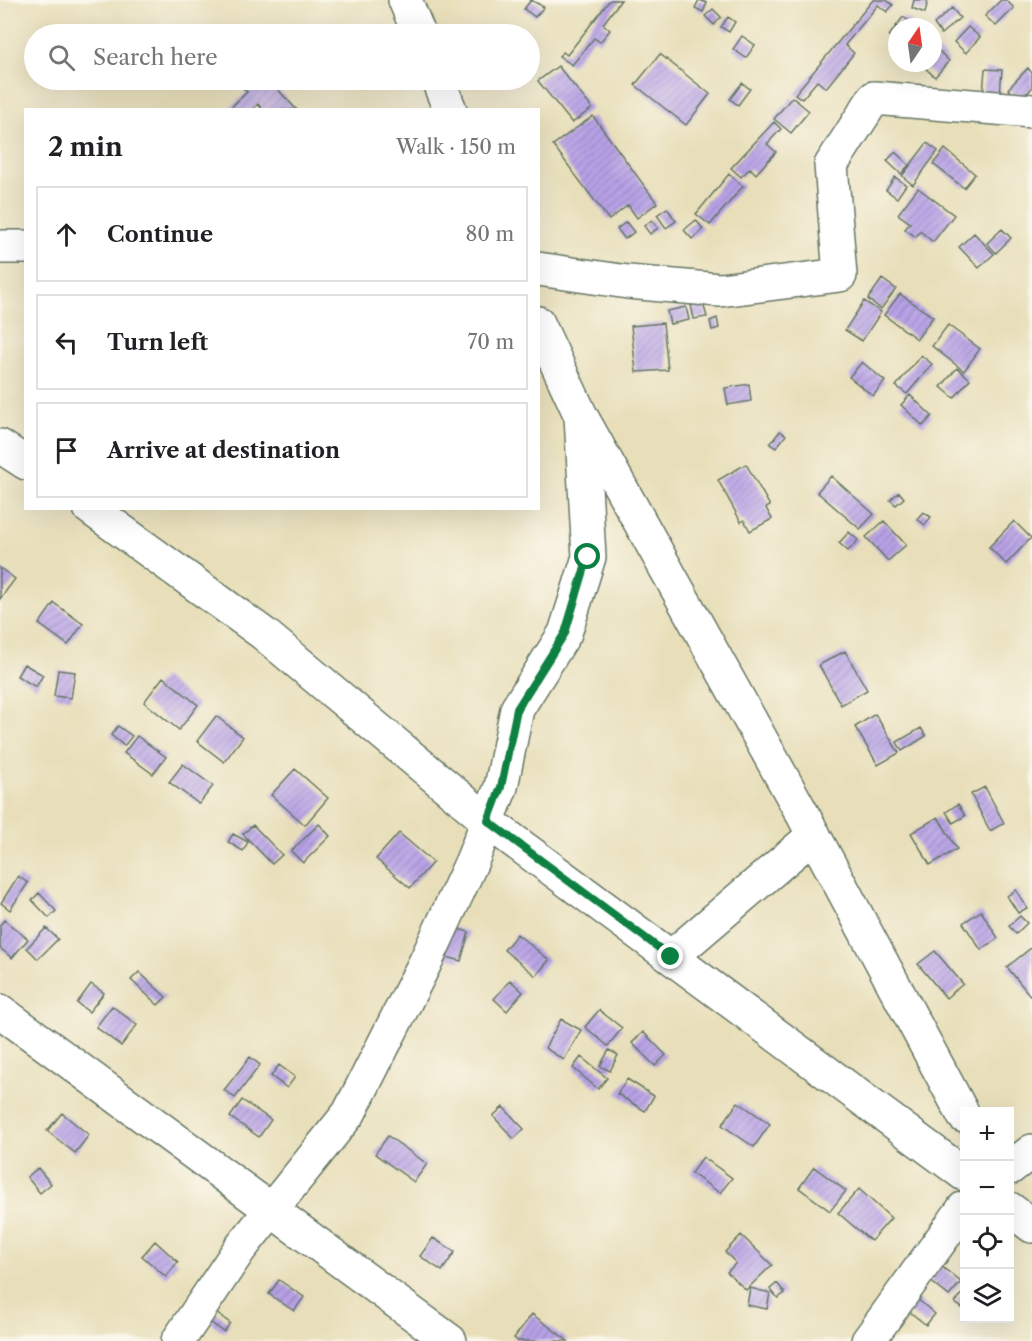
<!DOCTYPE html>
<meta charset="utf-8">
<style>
body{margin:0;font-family:"Libre Caslon Text",serif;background:#f2f2f2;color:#202124}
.controls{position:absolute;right:18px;bottom:18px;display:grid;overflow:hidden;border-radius:0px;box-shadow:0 6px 24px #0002}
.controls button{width:54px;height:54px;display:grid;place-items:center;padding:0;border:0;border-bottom:2px solid #e0e0e0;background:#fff;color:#202124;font:30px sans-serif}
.compass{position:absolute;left:888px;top:18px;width:54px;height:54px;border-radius:50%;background:#fff;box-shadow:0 6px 24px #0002;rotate:13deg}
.stop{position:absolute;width:18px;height:18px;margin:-14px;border:4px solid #0b8043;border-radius:50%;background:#fff}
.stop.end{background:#0b8043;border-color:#fff;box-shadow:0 2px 6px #0008}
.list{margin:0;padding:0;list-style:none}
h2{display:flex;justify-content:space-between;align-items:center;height:78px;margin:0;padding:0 24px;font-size:26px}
h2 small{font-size:20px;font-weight:400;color:#757577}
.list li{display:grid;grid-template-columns:39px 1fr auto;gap:18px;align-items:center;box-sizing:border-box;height:96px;margin:0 12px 12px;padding:0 12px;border:2px solid #e0e0e0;border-radius:0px}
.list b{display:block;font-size:22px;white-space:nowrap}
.list em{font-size:20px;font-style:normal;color:#757577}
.icon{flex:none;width:33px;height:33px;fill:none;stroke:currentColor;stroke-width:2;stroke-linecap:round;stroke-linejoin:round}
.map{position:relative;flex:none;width:1032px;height:1341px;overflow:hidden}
.search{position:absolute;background:#fff;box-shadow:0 6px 24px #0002;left:24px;top:24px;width:516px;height:66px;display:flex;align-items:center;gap:15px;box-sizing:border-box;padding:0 21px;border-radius:33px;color:#757577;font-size:22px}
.panel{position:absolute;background:#fff;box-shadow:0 6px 24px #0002;left:24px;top:108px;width:516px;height:402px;border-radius:0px}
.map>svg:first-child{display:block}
</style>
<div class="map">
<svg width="1032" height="1341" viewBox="0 0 1032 1341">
<defs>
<pattern id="building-hatch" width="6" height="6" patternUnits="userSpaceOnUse" patternTransform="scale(1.5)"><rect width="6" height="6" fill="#b8a2e7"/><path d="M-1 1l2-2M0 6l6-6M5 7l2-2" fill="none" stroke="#9585bc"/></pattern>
</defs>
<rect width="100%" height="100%" fill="#fbf7ec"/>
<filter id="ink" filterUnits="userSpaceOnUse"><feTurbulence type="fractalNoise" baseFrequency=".0167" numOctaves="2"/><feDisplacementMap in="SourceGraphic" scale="12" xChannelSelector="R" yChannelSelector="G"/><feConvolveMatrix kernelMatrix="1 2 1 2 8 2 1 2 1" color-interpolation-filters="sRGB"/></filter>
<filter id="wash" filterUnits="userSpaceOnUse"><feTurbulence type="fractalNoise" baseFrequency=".008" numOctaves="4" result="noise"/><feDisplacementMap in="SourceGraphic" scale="24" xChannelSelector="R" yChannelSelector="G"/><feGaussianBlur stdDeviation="1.35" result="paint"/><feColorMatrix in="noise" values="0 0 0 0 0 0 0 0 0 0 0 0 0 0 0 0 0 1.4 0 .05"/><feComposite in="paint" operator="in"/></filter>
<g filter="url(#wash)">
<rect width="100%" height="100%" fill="#e8dfba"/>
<g id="blocks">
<path fill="url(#building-hatch)" d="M531,0L544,7L535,17L524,9Z
M610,0H621L603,24L610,30L600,42L594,38L572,65L559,56L563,52L567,55Z
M699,0L707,3L703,12L695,8Z
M873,0H886L893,5L887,12L878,5L845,45L854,53L826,88L817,81L802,99L795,94Z
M914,0H928L925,13L912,8Z
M1001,0H1006L1014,8L996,26L985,16Z
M952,8L960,18L941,34L934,24Z
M713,9L721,17L714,25L705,16Z
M728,17L735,22L729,32L721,27Z
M903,17L915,25L897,27V42L889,36Z
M968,27L980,37L966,53L954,42Z
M742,36L755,45L746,58L733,49Z
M938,50L949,61L935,77L923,66L933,63V56Z
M660,54L710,94L686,125L635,85Z
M558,66L592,108L572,123L538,81Z
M1028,68L1032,73V88L1021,100L1008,89Z
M985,69L1002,70L1000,94L983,93Z
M248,80H269L297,110H263L258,104L252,110H228L247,92L241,86Z
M742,83L750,89L738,105L730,99Z
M792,97L809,111L791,133L774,119Z
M593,116L657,203L637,218L628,205L609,220L553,145Z
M774,122L781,129L767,144L776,152L756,174L750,168L741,177L731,168Z
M927,143L938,151L913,185L902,176Z
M945,149L975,174L964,188L933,164Z
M895,152L909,165L901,174L887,161Z
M729,174L743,186L710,225L696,214Z
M895,177L906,185L897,198L886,190Z
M918,188L954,215L933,242L920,231L916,237L905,229L910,223L898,214Z
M667,208L676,221L666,228L657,215Z
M652,220L658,228L650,234L644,226Z
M696,220L703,229L692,239L684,230Z
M626,222L634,232L625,239L617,229Z
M1002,229L1011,238L996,253L987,243Z
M974,233L994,254L979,268L959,247Z
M882,279L896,289L881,309L868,299Z
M900,294L933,317L917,339L884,315Z
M864,301L881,312L862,341L845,330Z
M703,303L707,317L694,319L691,305Z
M686,307L689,320L670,324L667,311Z
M717,318L719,328L712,330L710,321Z
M663,323L668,370L636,372L631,326Z
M948,325L980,349L964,371L932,346Z
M921,355L932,364L907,394L896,386Z
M862,362L885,381L873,396L849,377Z
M957,368L970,379L954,398L941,387Z
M749,384L751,401L728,405L725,388Z
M910,395L932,416L923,426L901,405Z
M780,431L786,435L776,448L770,444Z
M746,464L770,506L766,508L772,519L750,531L744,520L741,522L718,480Z
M831,476L874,514L860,529L817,492Z
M899,492L904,498L896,505L890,500Z
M923,512L931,517L925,525L917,519Z
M884,521L906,545L888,561L866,537Z
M1014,521L1031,538L1006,564L989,547Z
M849,532L858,540L848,551L839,543Z
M0,568L15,579L0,599Z
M54,603L83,624L68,645L39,624Z
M845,651L867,690L841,705L819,665Z
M24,664L43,675L36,687L17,676Z
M58,670L75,672L71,698L54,696Z
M163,677L198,705L179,730L144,702Z
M875,714L899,753L878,765L855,727Z
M216,716L243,737L224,762L197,741Z
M118,726L132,736L124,746L111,735Z
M921,728L926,736L902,751L897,742Z
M137,736L166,757L153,774L124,753Z
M183,764L213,786L199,804L169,782Z
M295,769L328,798L305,825L271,795Z
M985,787L1004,823L990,831L971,794Z
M958,804L965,816L953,823L946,812Z
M938,817L957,849L930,865L911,833Z
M319,824L330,836L303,863L291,851Z
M253,825L282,855L272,864L243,834Z
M399,833L433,862L410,888L376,859Z
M233,834L248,842L243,851L228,842Z
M18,876L28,883L10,910L1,903Z
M1016,890L1027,908L1018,913L1007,896Z
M39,893L56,911L49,918L32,900Z
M981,911L998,938L981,950L963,923Z
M1020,916L1027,923L1016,934L1009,926Z
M4,920L28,939L12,958L0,948V925Z
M444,925L469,932L461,961L436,954Z
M46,928L58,939L38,959L27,948Z
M517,934L549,960L536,976L504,950Z
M1031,948L1032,950V998L1007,967Z
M935,951L963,984L946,998L918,964Z
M139,972L166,997L158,1005L131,980Z
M510,980L523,992L507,1011L494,999Z
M91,984L104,993L89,1012L77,1003Z
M112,1006L137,1025L121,1046L96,1027Z
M599,1010L622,1028L608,1046L585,1027Z
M561,1019L581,1030L564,1060L545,1048Z
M643,1032L666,1055L655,1066L632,1043Z
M609,1050L618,1055L610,1071L600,1066Z
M250,1057L260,1065L235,1098L224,1090Z
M581,1057L607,1078L598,1089L573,1068Z
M279,1065L295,1077L287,1088L271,1076Z
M627,1079L654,1096L645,1111L617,1094Z
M242,1100L271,1120L259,1137L230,1117Z
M738,1102L770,1124L754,1147L722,1125Z
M503,1107L524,1129L514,1139L493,1116Z
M62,1113L89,1135L75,1153L47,1131Z
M388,1136L427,1164L414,1182L375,1154Z
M703,1157L732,1178L720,1193L691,1173Z
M814,1167L846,1191L830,1211L799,1188Z
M38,1168L51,1184L40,1193L27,1177Z
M859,1189L891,1218L871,1241L838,1213Z
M741,1235L772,1265L746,1290L727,1272L736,1263L725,1252Z
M433,1238L455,1252L442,1271L420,1256Z
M155,1241L178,1262L166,1277L142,1256Z
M941,1266L961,1282L949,1296L929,1280Z
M279,1280L304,1297L294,1311L269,1294Z
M777,1283L785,1293L778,1298L770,1289Z
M750,1288L770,1293L767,1309L747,1305Z
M964,1291V1309L955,1303Z
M915,1297L935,1314L926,1325L905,1308Z
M216,1313L230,1323L224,1332L210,1322Z
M532,1314L568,1341H518L514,1338Z"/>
</g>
</g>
<g filter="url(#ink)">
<use href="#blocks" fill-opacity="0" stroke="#657663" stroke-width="1.5"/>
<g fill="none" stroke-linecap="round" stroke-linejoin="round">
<g stroke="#657663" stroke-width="36">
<path id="minor" d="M405,0L419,34
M438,80L450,110
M0,247H26
M538,269L628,282L720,290L840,275L831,165L874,98L1032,111
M538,323L581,416L803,815L964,1116
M0,446L26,463
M90,508L264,634L495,827L964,1174
M671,957L814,835
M0,1011L450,1341
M1010,1168L1032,1151
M1010,1209L1032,1226
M178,1341L239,1250L349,1113L425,963L472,861L501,787L517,709L565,633L589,557L581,416
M868,1341L964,1208"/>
</g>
<use href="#minor" stroke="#fff" stroke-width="33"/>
</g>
</g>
<g fill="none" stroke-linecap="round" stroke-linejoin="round" filter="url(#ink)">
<path stroke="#0b8043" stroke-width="8" d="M588,557L565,633L517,709L501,787L488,821L671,957"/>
</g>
</svg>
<div class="controls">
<button>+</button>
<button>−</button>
<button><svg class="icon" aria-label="locate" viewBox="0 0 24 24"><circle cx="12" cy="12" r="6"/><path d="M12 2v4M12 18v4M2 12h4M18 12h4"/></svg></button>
<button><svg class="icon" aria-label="layers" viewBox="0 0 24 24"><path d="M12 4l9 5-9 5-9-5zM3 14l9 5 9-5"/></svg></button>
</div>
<svg class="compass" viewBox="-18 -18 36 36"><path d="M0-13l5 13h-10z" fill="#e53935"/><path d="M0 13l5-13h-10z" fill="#757577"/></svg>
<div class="stop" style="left:588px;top:557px"></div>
<div class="stop end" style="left:671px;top:957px"></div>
<div class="search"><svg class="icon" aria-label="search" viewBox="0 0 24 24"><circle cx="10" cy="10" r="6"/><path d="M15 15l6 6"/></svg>Search here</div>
<section class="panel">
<h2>2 min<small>Walk · 150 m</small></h2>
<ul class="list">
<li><svg class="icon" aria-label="ahead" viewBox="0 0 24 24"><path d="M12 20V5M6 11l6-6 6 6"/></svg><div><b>Continue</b></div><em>80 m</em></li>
<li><svg class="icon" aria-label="left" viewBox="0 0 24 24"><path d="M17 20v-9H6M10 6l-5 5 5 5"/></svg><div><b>Turn left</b></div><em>70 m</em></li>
<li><svg class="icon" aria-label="arrive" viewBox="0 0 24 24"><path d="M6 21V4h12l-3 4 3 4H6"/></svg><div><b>Arrive at destination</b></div></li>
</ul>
</section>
</div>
